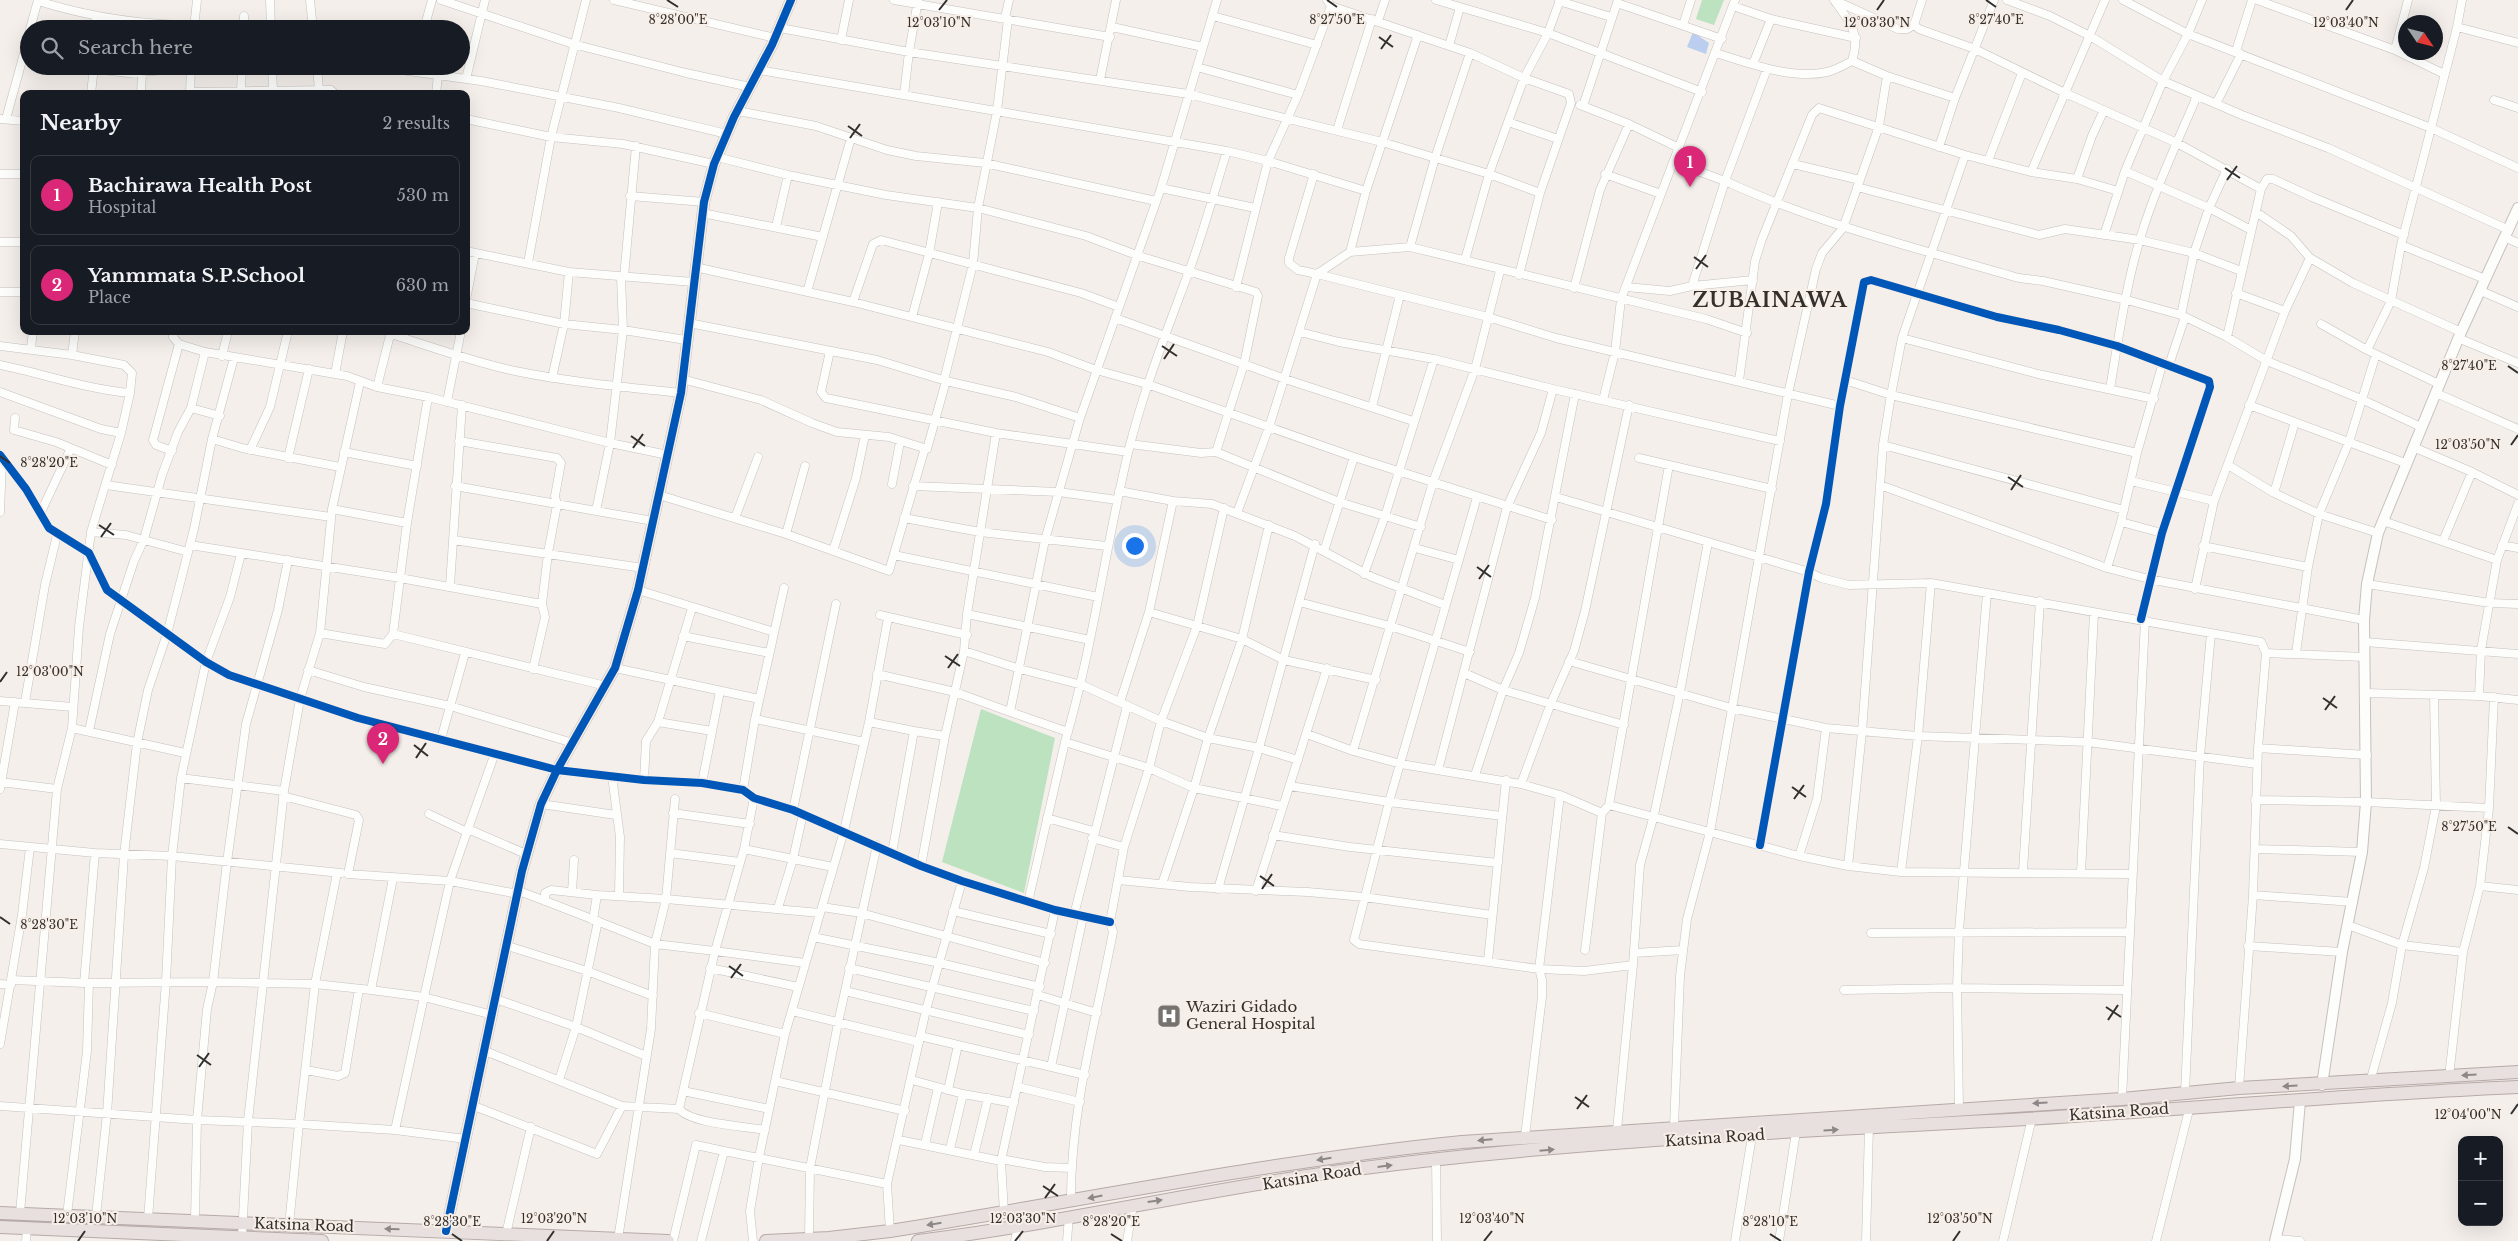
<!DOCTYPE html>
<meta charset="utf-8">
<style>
body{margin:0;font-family:"Libre Baskerville",serif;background:#20242c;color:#f1f3f6}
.controls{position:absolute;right:15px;bottom:15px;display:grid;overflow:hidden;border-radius:10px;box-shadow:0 5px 20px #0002}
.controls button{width:45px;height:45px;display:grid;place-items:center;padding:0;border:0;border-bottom:1px solid #363941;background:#171b24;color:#f1f3f6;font:25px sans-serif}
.compass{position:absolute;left:2398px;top:15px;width:45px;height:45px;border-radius:50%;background:#171b24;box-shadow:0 5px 20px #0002;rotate:125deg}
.you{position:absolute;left:1134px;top:545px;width:18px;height:18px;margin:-12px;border:4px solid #fff;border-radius:50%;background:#1a73e8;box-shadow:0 0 0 8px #1a73e833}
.badge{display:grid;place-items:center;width:32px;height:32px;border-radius:50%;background:#db2777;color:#fff;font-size:16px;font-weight:700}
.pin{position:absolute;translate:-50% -41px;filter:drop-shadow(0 1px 2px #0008)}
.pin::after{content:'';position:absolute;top:26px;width:18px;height:15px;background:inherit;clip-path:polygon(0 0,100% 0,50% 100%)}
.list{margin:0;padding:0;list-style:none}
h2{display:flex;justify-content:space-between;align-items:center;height:65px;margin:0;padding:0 20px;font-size:21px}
h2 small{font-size:16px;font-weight:400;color:#9ea1a6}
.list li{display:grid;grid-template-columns:32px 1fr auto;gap:15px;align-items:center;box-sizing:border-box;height:80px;margin:0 10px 10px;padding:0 10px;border:1px solid #363941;border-radius:10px}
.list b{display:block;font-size:19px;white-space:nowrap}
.list p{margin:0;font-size:16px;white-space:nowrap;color:#9ea1a6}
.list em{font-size:16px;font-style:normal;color:#9ea1a6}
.icon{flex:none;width:28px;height:28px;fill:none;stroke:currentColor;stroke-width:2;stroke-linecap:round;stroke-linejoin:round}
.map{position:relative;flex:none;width:2518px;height:1241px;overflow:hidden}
.search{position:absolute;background:#171b24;box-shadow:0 5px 20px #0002;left:20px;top:20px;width:450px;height:55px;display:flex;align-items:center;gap:12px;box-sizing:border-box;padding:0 18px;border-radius:28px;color:#9ea1a6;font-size:19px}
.panel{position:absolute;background:#171b24;box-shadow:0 5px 20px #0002;left:20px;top:90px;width:450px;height:245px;border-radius:10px}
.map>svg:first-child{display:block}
</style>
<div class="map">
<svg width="2518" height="1241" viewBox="0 0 2518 1241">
<rect width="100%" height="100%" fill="#f4efea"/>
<path fill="#bce2c0" d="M1702,0H1724L1714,25L1696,19Z
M981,709L1055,738L1024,893L942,862Z"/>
<path fill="#bcceef" d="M1693,32L1709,43L1706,54L1687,47Z"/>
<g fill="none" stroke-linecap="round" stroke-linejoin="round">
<g stroke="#c5c1be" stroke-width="9">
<path id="minor" d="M270,0L271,29
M310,0L313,29
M441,0L573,44L686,73L750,87
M614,0L775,38
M894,0L1110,37
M1327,0L1331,6L1470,53L1524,78L1569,94L1571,103L1540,193L1519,275
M1436,0L1548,33L1702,92
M1834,0L1898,29H1907L1914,25
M2007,0L2050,16L2090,36L2163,81L2242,115L2328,148L2509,230
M2123,0L2188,34L2431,128L2518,168
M2257,0L2395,50L2444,74
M38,1C89,17 141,25 195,25
M1559,1L1611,17
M1331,6L1298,95L1268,161L1366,191
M1733,6L1771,19L1856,38
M1213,16L1317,45
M1005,18L1009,0
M1378,21L1385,0
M1683,25L1691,0
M1914,25L1919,29L1975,49L2065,93L2177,143L2261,189
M1914,25L1922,0
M1112,27L1203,47
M2457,27L2518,43
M194,28L197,0
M780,28L909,52L1188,94L1382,142L1489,174L1540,193
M30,29L38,0
M96,29V17
M244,29V16
M424,29L432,0
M841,40L849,0
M1449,46L1460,7
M2395,50L2408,0
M2236,51L2252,0
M1716,53C1748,63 1793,80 1827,72C1836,70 1844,65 1852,61C1861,33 1850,22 1834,0
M1852,61L1887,76L1955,98
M1753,64L1771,19
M68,66L128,73L191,68
M272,66L273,91
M317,66L319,91
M372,66L481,81L619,108L727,134
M1197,67L1298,95
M759,70L1227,151L1268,161L1236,287
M466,79L485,0
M1100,80L1116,0
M190,92L331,90L335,94
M241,92L242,66
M91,94L94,66
M141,94L142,72
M190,94L191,66
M436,94L438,75
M904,95L909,52L918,0
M2494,100L2518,108
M2216,104L2241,54
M1580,105L1629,124L1679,148
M1583,106L1617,3L1722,39
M738,111L816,126L887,150L916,156L985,163L1156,201
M0,119L24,121
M6,119L29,35
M466,119L551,137L623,144L714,164
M1508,122L1558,139
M1337,130L1372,19
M1939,147L1955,98L1994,0
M717,157L788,175L886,195L978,208L1086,236L1139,256L1256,292L1258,296L1244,364L1216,452
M1988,161L2022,73
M1673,162L1725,181L1767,69
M1793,164L1860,180
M2125,171L2209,208L2251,230
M2031,172L2105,0
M0,174H24
M1314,174L1289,258V263L1298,270L1317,274L1350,252L1410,247L1706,319L1747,333
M1605,174L1661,194
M2077,179L2092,136L2104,110
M1857,187L2039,235L2065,229L2140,240L2194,253L2241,271
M1161,188L1255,208
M630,196L704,202
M2256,212L2291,236L2310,258L2353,283L2461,332
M702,213L823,237
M776,227L788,175
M2104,235L2125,171L2163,81L2188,34L2202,0
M2506,238L2518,243
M0,242H24
M2401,245L2485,279
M1410,247L1435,158L1470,53
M466,251L569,272L693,282
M1350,252L1366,191L1418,35
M1465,260L1489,174L1524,78L1548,33L1560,0
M528,263L551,137L586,0
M695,267L853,302L1048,352L1096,370L1147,384L1354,457L1552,520
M624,277L636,146
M1692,286L1725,181C1819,224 1919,249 2019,278L2043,281L2127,300L2181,315L2227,337L2267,361L2361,399L2421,427
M1626,287L1670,291L1692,286L1753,280
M1574,288L1600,190L1629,124
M2481,291L2518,307
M0,292H24
M807,292L851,138
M2236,293L2285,311
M466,300L475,253
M853,302L873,244L881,240L1081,293L1119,307
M466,303L564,324L623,330L686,340
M2181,315L2194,253L2209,208L2227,169
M912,317L929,254L938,202
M1115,318L1285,379L1413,421
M689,323L877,360L946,381L1016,397L1080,418
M2321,324L2367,350L2439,384
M173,331V337L179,344L205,352L347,376L377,387L428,397L610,443L668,455
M1300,332L1339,342L1434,359L1553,389L1780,441
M391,334C432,347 473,362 515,371C569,382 625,387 681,393
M2227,337L2261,189L2267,179H2273L2312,197L2404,235
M1902,338L2038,374L2154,399
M2458,338L2518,363
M0,346L72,355L124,365L132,373L130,393L121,433L91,532L79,627L72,728L57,789L20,1213
M31,348L33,331
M2367,350L2391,301L2401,245L2457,27L2462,0
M830,351L821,392L826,398L996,433L1128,452
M72,355L75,331
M222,356L228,331
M0,365C44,374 86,389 130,393
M2169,365L2185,317
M335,374L343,331
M552,378L564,324L569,272
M682,379L761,400L812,423L837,432L889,437L927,449L946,381
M944,380L973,264L978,208L997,111L1008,19
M1845,380L1891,395L2137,453
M1739,381L1755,261L1762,239L1812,115L1819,108L1965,155L2031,172L2077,179L2118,191
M360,382L332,509L320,633L300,699L284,791L263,983L213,982L207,1009L197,1120L299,1124L315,984L371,990
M377,387L391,331
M2110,389C2118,341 2126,285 2140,239C2155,189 2177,143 2197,96
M0,392L101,429L121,433
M2436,393L2518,429
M1603,400L1615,352L1621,299L1735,0
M447,402L461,331
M2249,405L2405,463
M1372,407L1400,295
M191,408L220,416
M15,418L14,430L56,442L112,465
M212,439L242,448L340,467
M1130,444L1201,453L1216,452L1339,502L1421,527
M1883,445L2124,510
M2413,447L2472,472L2518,495
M250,450L270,407L288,331
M172,451L156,445L153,440L179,344
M344,452L417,466
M0,455L26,489L49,528L89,553L107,590L206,662L229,675L358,718L557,770L644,780L702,783L743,790L754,798L793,810L921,866L962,881L1055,910L1110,922
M288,458L309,369
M1639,458L1772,489
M2228,465L2274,493L2319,514L2378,533
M2131,481L2214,501
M892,484L900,442
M106,485L331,517
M1880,485L2107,568L2149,579L2364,620
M455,486L653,521
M913,486L1059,492L1117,500
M1119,491L1173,501L1212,504L1295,536L1372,577L1445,605
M2274,493L2295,422
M659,495L786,534L889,571L925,448
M1477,497L1389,802L1354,940L1359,944L1539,969L1584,971L1633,965
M1556,497L1759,557L1809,572L1821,578L1849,585L1931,583L2261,642L2266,653L2258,748L2253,895L2239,1088
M1224,508L1197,626L1161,721L1149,768L1194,788L1282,806
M332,509L407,523
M596,511L610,443L623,330L621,276
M0,512L2,460
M1237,513L1269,427L1317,274L1488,317L1556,338L1840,406
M40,514L71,448
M735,518L758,457
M904,518L980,532L1107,546
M2383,521L2497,560
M2121,522L2162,533
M91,532L126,535L188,552
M786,534L805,466
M453,540L643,568
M2443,541L2472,472
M190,545L400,578L542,604L548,553L557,505L555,496L561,463L557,458L459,441
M2502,545L2518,548
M2203,546L2308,567
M1415,548L1459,560
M833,551L856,478L865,435
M1324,551L1354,457
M894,555L1098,597
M2107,568L2121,522L2137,453L2163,362
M1364,574L1385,516L1434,359
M2367,584L2490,603L2518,604
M450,586L462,405
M2195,589L2214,501L2285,311L2310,258
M638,590L774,632
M1299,602L1390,626L1470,652
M1149,612L1242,639L1284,660L1376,680
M967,614L1090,640
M880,615L967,635
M320,633L385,644L393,634L407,523L428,397
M393,634L606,686
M683,636L769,653
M2365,642L2518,654
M964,651L1020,669L1082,685L1161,721L1208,738L1259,748L1298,760
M2266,653L2364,657
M2296,653L2308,567L2319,514L2349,442L2376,354
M1569,661L1731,708L1826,728L1918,736L2088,742L2257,764
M615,668L759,699
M533,669L545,617L542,604
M308,670L364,687L450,706L573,743
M1464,673L1503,690L1624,725
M877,674L955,692L1010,712
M2365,693L2479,696L2518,700
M2479,696L2481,650L2497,560L2518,504
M0,701L73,707
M25,702L45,585L57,535
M1120,702L1149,612L1173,501
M755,719L784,588
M658,722L712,731
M869,722L888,618
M72,728L185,753
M89,731L110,634L134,561L144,539L162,475L178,432L191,408L205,352
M1068,732L1010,712L1045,540L1080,418L1161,188L1217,0
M1307,734L1353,751L1401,764L1521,784L1560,795L1602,813
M945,736L964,651L967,614L996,433
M441,739L465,653
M2258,748L2367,755
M1353,751L1433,482L1475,369L1500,271
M1438,770L1507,507L1541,433L1553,389
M1475,775L1503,690L1519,653L1535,598L1575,394
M612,776L620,837L619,895
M181,778L284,791
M644,780L646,741L658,722L692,608
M0,782L57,789
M702,783L720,691
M1521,784L1551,703L1574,651L1585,611L1629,405
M1290,786L1389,802L1502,816
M0,789L15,702
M743,790L755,719L864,742
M283,796L356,815L359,820L348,874L450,881L468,829L526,854
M675,799L666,899L820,913
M2255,800L2366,802L2489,808
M541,804L616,815
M1609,805L1799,856L1848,866L1901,872L2132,874
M793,810L836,604
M673,813L750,824
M429,814L467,832
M803,814L793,859L833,867
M1047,818L1093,831
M468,829L495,753
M1273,835L1350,847L1498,863
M1092,838L1124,847
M0,844L95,853L172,856L341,873
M1760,845L1809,572L1826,504L1840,406L1864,282L1871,280L1997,317L2059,330L2117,346L2209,381L2210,387L2162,533L2141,619
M744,849L754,798
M2255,849L2362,852
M670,853L740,862
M892,853L914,731L945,736L921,866
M1799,856L1817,799L1826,728
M1848,866L1862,732L1883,445L1891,395L1902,338L1965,155
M2023,871L2040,601
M1901,872L1918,736L1931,583
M2081,873L2094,613
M393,878L371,990L424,997L395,1130L466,1139
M1118,880L1190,887L1308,892L1364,897L1492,915
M1162,884L1194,788L1208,738L1242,639L1269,525
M2480,886L2518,890
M1218,889L1259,748L1315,544
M519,891C564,908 610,926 655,944L666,899L597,895L551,890L545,893V901
M1256,891L1327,668
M572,892L574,860
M2253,895L2353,902
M1028,902L1065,742
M822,907L861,913L1045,963
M953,911L1051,934
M1074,915L1127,706
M593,920L597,895
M2348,925L2402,945L2463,952
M1871,933L2129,932
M813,937L940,963L1040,987
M508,946L587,971L653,996
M2248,946L2342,952
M1585,950L1602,813L1609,805L1669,465
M1634,953L1683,950
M1488,961L1506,780
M710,968L798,987
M849,968L1034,1011
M12,980L84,983L213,982L227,862L246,724L278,610L288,560
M84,983L95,853
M0,984L11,985
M1844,990L1957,988L2126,990
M845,991L1029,1035
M1038,995L1097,1013
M496,999L576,1027L646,1056
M792,1011L919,1042
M699,1013L785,1034
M493,1015L424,997L450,881L518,894
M920,1036L958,1045L948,1090
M0,1044L22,915L30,847
M958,1045L1085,1075
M485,1051L622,1106
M1051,1067L1083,917
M306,1070L338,1076L345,1073L359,989
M2449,1077L2463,952L2480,886L2489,808L2494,697
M559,1080L576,1027L598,921
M912,1080L963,1094L1014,1103
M775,1081L905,1111
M2370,1082L2392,1003L2402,945L2424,868L2436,806L2434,696
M1018,1087L1080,1102
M683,1091L769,1109
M2185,1093L2200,756L2211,633
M2122,1099L2145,620
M0,1106L197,1120L195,1220
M474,1106L597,1154L622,1106L679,1109L715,951L805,963
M679,1109C692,1124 744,1126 765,1130
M1959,1109L1957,988L1959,931L1987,593
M1674,1127L1680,976L1687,919L1710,832L1788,394L1816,269L1822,253L1843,228L1879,126L1887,76
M1617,1130L1633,965L1640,865L1654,815L1680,692L1708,542
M1525,1136L1542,997V980L1539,969L1560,795
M899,1140L1001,1161
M925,1144L938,1088
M950,1149L963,1094
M724,1151L887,1184
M974,1155L988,1098
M1001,1159L1045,1167L1071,1168
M1436,1160L1437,1241
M1071,1202C1070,1111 1096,1021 1113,932L1110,922L1124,847L1149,768L1065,742C1093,647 1105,549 1128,453C1143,391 1166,333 1188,274C1203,234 1214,192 1227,151
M1004,1213L1001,1161L1055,910
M67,1215L87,1051L89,983
M96,1216L107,1114L124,855L137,743L148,690L167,634L194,529L212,439L234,358
M148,1219L166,981L172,856L181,778L206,662L230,597L241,554
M289,1225L299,1124L395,1130
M890,1231L887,1184L926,1010L962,881
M506,1234L531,1127
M242,1237L248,1121L263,983L315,984L337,873
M618,1239L651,1029L655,944L715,951L744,849L793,859L778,908
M809,1239L810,1168L838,1023L877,845
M2276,1239L2300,1241
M26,1241L27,1228
M673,1241L696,1145L724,1151L701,1241
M753,1241L750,1211L759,1157L785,1034L844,831L869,722L914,731
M1015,1241L1018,1225
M1067,1241L1069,1216
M1127,1241L1133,1205
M1735,1241L1752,1136
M1779,1241L1796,1132
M1866,1241L1869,1127
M2003,1241L2032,1118
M2156,1241L2190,1106"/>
</g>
<g stroke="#c5c1be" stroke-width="12">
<path id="tertiary" d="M2322,1085L2342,952L2362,852L2366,802L2364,620L2367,584L2378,533L2461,332L2518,208
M446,1231L522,871L541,804L557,770L615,668L638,590L681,393L704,202L714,164L734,117L772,45L791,0
M2275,1241L2295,1159L2300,1101"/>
</g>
<g stroke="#b6aaa7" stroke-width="14">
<path id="trunk" d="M0,1213L668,1241
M0,1227L322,1241
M766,1241L829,1238L890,1231C1080,1201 1270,1161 1462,1142L2122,1099L2239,1088L2518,1072
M918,1241C1065,1223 1209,1188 1356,1169C1577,1140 1803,1131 2026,1119C2190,1109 2354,1094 2518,1087"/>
</g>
<use href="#minor" stroke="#fdfdfc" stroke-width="8"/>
<use href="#tertiary" stroke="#fdfdfc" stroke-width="10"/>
<use href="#trunk" stroke="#e8e0df" stroke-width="12"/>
<g stroke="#f7eee7" stroke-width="11">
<path id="cycleway" d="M0,455L26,489L49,528L89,553L107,590L206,662L229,675L358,718L557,770L644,780L702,783L743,790L754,798L793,810L921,866L962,881L1055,910L1110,922
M1760,845L1809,572L1826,504L1840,406L1864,282L1871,280L1997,317L2059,330L2117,346L2209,381L2210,387L2162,533L2141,619
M446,1231L522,871L541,804L557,770L615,668L638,590L681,393L704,202L714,164L734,117L772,45L791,0"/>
</g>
<use href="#cycleway" stroke="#0057b8" stroke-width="8"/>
</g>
<defs><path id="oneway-solid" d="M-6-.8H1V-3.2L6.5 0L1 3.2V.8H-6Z" transform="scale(1.25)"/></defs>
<g fill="#8d8886">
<use href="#oneway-solid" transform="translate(2469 1075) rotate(177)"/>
<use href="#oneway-solid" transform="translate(2290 1086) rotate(177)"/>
<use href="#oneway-solid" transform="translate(2040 1103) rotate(176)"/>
<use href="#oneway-solid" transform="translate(1831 1130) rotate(-4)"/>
<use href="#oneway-solid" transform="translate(1485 1140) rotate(175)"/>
<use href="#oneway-solid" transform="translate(1547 1150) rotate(-5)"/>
<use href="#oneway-solid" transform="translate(1324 1159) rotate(171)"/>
<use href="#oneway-solid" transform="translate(1385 1166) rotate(-7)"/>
<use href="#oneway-solid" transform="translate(1095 1197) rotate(169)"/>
<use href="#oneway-solid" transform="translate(1155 1201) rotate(-8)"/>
<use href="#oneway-solid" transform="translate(934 1224) rotate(171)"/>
<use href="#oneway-solid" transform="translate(392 1229) rotate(-178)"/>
</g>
<path fill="none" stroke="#322f2c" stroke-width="2" d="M667,0L678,7M1327,0L1337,7M1986,0L1996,7M939,10L947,0M1877,10L1884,0M2346,10L2353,0M1379,37L1393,47M1381,49L1391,35M848,126L862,136M850,138L860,124M2225,168L2240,178M2227,180L2237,166M1694,257L1708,267M1696,269L1706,255M1162,346L1177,356M1164,359L1174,344M2508,366L2518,373M631,436L645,446M2511,445L2518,435M633,448L643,434M0,456L10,463M2008,477L2023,487M2011,490L2021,475M99,525L114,535M101,537L111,523M1477,567L1491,577M1479,579L1489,565M945,656L960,666M948,668L958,654M0,682L7,672M2323,698L2337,708M2325,710L2335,696M414,745L428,756M416,758L426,743M1792,787L1806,797M1794,799L1804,785M2508,827L2518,834M1260,876L1274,886M1262,889L1272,874M0,917L10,924M729,966L743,976M731,978L741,964M2106,1007L2121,1017M2108,1020L2118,1005M197,1055L211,1065M199,1067L209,1053M1575,1097L1589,1107M1577,1109L1587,1095M2511,1114L2518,1104M1043,1186L1058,1196M1045,1198L1055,1184M452,1234L462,1241M1111,1234L1122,1241M1770,1234L1781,1241M78,1241L85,1231M547,1241L554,1231M1015,1241L1023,1231M1484,1241L1492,1231M1953,1241L1960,1231"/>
<defs>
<g id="hospital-square" transform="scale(1.25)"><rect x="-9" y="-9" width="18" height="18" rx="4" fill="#76726e" stroke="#f7eee7"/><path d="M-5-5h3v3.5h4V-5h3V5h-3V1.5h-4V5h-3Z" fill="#fff"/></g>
</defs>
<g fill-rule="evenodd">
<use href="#hospital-square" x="1169" y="1016"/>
</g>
<g text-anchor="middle" stroke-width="4" stroke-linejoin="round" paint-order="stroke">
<g font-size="15" fill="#322f2c" stroke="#f7eee7" text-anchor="start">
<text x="1186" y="1012">Waziri Gidado<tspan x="1186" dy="17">General Hospital</tspan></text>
</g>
<g font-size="15" fill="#322f2c" stroke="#f7eee7">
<text transform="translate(2119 1112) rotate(-4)" y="5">Katsina Road</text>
<text transform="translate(1715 1138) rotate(-4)" y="5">Katsina Road</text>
<text transform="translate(1312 1177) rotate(-9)" y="5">Katsina Road</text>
<text transform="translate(304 1225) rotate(2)" y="5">Katsina Road</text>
</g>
<g font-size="20" font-weight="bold" letter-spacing="1" fill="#322f2c" stroke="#f7eee7">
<text x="1770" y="307">ZUBAINAWA</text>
</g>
</g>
<g font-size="12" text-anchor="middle" fill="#322f2c" stroke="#f7eee7" stroke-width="4" stroke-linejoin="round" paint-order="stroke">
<text x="678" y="24">8°28'00"E</text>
<text x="1337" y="24">8°27'50"E</text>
<text x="1996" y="24">8°27'40"E</text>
<text x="939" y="27">12°03'10"N</text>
<text x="1877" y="27">12°03'30"N</text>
<text x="2346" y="27">12°03'40"N</text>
<text x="2469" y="370">8°27'40"E</text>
<text x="2468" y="449">12°03'50"N</text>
<text x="49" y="467">8°28'20"E</text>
<text x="50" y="676">12°03'00"N</text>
<text x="2469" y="831">8°27'50"E</text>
<text x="49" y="929">8°28'30"E</text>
<text x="2468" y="1119">12°04'00"N</text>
<text x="85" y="1223">12°03'10"N</text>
<text x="554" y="1223">12°03'20"N</text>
<text x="1023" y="1223">12°03'30"N</text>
<text x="1492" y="1223">12°03'40"N</text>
<text x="1960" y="1223">12°03'50"N</text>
<text x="452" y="1226">8°28'30"E</text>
<text x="1111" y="1226">8°28'20"E</text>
<text x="1770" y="1226">8°28'10"E</text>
</g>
</svg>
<div class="controls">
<button>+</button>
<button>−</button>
</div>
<svg class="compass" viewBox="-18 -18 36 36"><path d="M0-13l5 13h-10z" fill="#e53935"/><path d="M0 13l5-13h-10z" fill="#9ea1a6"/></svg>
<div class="you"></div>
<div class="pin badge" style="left:1690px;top:187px">1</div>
<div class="pin badge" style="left:383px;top:764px">2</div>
<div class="search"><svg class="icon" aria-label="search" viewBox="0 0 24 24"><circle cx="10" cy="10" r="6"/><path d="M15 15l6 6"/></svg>Search here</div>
<section class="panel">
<h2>Nearby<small>2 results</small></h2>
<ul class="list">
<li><span class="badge">1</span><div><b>Bachirawa Health Post</b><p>Hospital</p></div><em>530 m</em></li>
<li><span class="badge">2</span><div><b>Yanmmata S.P.School</b><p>Place</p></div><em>630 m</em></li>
</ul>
</section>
</div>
